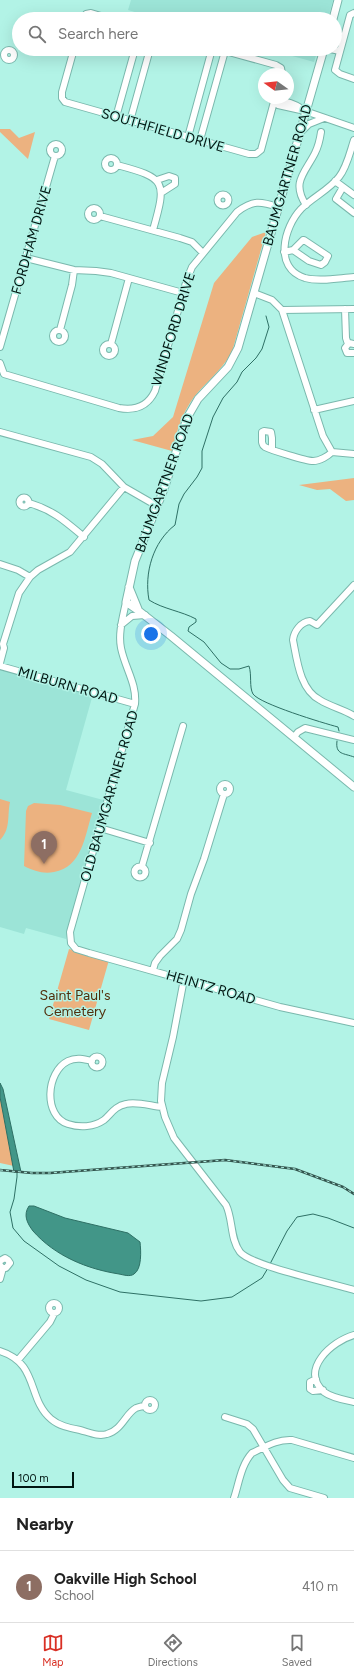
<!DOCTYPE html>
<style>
body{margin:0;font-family:Figtree,sans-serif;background:#f2f2f2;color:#222}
.compass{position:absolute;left:258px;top:68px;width:36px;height:36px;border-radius:50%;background:#fff;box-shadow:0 4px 16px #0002;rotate:285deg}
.scale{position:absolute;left:12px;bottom:10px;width:62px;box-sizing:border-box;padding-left:4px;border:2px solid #001612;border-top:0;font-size:11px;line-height:14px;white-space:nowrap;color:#001612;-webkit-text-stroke:3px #b2f3e6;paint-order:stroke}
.you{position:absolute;left:151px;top:634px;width:14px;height:14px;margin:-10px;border:3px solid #fff;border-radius:50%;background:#1a73e8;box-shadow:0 0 0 6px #1a73e833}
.badge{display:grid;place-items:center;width:26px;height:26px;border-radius:50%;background:#d93025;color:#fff;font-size:13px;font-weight:700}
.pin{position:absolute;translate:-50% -33px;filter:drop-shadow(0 1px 2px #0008)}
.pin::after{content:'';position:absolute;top:21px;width:14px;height:12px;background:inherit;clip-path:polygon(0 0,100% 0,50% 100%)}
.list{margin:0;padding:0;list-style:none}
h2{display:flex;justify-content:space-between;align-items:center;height:52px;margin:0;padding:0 16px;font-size:17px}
h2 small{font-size:13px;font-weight:400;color:#767676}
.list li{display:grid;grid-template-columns:26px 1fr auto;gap:12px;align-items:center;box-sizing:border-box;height:72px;padding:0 16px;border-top:1px solid #e0e0e0}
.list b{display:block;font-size:15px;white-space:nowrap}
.list p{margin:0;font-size:13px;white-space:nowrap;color:#767676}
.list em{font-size:13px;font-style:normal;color:#767676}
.icon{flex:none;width:22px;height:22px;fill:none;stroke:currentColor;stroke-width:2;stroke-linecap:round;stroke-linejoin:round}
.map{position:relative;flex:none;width:354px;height:1498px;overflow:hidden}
.search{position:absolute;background:#fff;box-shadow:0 4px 16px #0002;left:12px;right:12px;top:12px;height:44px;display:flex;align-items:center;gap:10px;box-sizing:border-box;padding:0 14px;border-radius:22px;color:#767676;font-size:15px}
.sheet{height:124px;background:#fff}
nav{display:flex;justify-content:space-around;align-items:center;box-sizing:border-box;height:56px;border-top:1px solid #e0e0e0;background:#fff;font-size:11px;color:#767676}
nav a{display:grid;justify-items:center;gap:2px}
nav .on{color:#d93025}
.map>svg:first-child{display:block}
</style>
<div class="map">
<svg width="354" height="1498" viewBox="0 0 354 1498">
<rect width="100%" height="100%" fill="#b2f3e6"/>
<path fill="#9ce4d7" d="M131,0H333L328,19H158L128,10Z
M267,49H318L314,62Z
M0,668L93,694L66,790L107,801L68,928L66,939L26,928L24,934L0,927Z"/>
<path fill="#ecb280" d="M0,129H10L19,138L35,132L28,159L0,132Z
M266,232L232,352C222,370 206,382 194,397C182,413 176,433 172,451L132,440L153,436L173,417L214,283L252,237Z
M354,478V500L346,501L330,489L317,490L299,485Z
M0,799L10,802C7,816 11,829 0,840Z
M34,803L60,805L92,813C85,836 82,867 54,872C43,874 34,871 24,866L26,811L28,806Z
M69,949L109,960L89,1030L49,1019Z
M0,1097L14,1166L0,1163Z"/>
<path fill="#429688" stroke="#2e7065" d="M0,1083L3,1089L21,1172H14L0,1097Z
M29,1206H34L65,1218L128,1233L140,1242C141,1251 142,1269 134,1274C130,1277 124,1275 119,1274C87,1269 55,1256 33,1231C27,1223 23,1215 29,1206Z"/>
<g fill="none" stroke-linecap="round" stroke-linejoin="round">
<path stroke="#2e7065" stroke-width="1" d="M266,316L269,327L262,349L256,358L242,372L237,382L223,398L213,417L202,451V468L197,477L184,494L179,504L175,525C153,542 144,573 149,600C163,609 181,611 196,619V622L189,627L188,631L204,642L221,663L230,669H239L249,666C252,675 249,687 253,694C260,704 323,723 338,727L339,731
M337,741C335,755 344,753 354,757
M17,1171V1177L14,1199L10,1212L13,1228L24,1241L59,1266L86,1280L120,1292L201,1301L232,1297L262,1278L268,1268
M270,1264L287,1231L297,1217L313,1214L328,1218L354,1228"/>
<g stroke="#7ab8ad" stroke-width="8">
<path id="minor" d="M354,13L350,15L335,70L340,74L354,79
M83,19L86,14L91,13L111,19
M74,49L62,92V98L65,102L249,154H256L261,150L275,98
M218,49L276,65L281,68L282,74
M330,49L340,51
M4 55a5 5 0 1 1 10 0a5 5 0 1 1-10 0Z
M274,101L278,105L305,111L354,128
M274,101C285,100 295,104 304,110
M116,117L135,49
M130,121L150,49
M299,134L309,124L324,118
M188,137L212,49
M200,140L225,51
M354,140C350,152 347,167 339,177C329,190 313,197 301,209C284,227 273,268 305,278C320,282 339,278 354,277
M50 150a6 6 0 1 1 12 0a6 6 0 1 1-12 0Z
M105 164a6 6 0 1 1 12 0a6 6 0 1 1-12 0Z
M117,165C166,178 167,181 153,230
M157,180L169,176L175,178V184L161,193
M335,181L354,195
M343,187L336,199L354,213
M217.5 200a5.5 5.5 0 1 1 11 0a5.5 5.5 0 1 1-11 0Z
M306,205C291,182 305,173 315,153C318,147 320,139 321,132
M88 214a6 6 0 1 1 12 0a6 6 0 1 1-12 0Z
M100,216L180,238L192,242L203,253
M284,252L293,250L309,261L321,265L325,262L328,256L304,240H303L293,250
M26,258L74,270L96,271L111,273L183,293
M254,293L272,300L282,310L323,436L332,452L354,454
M345,309L346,338L348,344
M282,310L354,309
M60,330L72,285L74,270
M53 336a6 6 0 1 1 12 0a6 6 0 1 1-12 0Z
M111,344L129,278
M354,344L349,343L345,348L347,353H354
M103 350a6 6 0 1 1 12 0a6 6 0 1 1-12 0Z
M0,347L55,156
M0,363L4,374L119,408C135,411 148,406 155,391L187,279L192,267L237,212C253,200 260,201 278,207
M314,410L354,401
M0,432L91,457L102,464L124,487L157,506
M272,449V438L271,432L264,431L262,432V442C263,445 262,445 265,447C271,450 306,461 313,461C320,461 328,456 332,452
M19.5 502a4.5 4.5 0 1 1 9 0a4.5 4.5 0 1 1-9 0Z
M29,503C53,510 65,521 84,537
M0,564L18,570L30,577
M354,585L317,625L310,621C301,622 294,631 293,640C297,660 300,690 320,700C331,707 343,709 354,716
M126,602C123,617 118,633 121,648C125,668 137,684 135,704L70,932L71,943L76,949L89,953L280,1007L354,1023
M121,625L132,616L145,615
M0,663L4,648L3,644L19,593L30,577L38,570L70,552L124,487
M0,666L135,704
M294,737L298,732L305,728L354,740
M220 789a5 5 0 1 1 10 0a5 5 0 1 1-10 0Z
M100,828L150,843
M142,866L183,726
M134.5 872a5.5 5.5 0 1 1 11 0a5.5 5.5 0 1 1-11 0Z
M153,970L155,963L160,956L177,939L181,930L191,894L204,859L224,794
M184,979L173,1037L162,1083L161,1101L165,1117L174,1138L226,1205C233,1219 230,1239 240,1252C251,1266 332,1283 354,1290
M91.5 1062a5.5 5.5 0 1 1 11 0a5.5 5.5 0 1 1-11 0Z
M92,1061C84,1059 76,1057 68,1061C46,1072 43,1116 68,1124C80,1128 94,1127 104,1120C111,1114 115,1106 126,1104C136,1101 151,1106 162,1107
M0,1261L5,1258L8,1260L10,1263L6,1268H2L0,1265
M0,1279L3,1268
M49 1308a5 5 0 1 1 10 0a5 5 0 1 1-10 0Z
M354,1335C332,1341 299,1370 324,1392C332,1398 345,1400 354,1402
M0,1351C39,1363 27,1399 51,1419C59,1426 70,1428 80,1430C88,1432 98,1437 107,1434C122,1430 126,1413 136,1408C139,1407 143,1406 145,1406
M18,1360L50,1322L54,1314
M316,1379L310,1382V1389L313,1391L323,1390
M145 1405a5 5 0 1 1 10 0a5 5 0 1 1-10 0Z
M225,1417L247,1424L253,1429L283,1480L290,1488L324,1498
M234,1498C239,1483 241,1465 252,1453C265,1447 277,1439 292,1440L354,1458"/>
</g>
<g stroke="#7ab8ad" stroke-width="9">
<path id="major" d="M333,19L338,0
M324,49L238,348L228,367L198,399L187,418L164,489L135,561L126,602L139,611L171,636L354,787
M129,587L138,609"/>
</g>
<use href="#minor" stroke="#fff" stroke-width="6"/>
<use href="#major" stroke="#fff" stroke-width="7"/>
<g stroke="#33554e" stroke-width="2.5">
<path id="rail" d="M0,1170L32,1173H50L225,1160L295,1169L343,1187L354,1194"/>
</g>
<use href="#rail" stroke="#b2f3e6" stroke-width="1" stroke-dasharray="3" stroke-linecap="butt"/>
</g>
<g text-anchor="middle" stroke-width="3" stroke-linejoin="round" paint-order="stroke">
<g font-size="14" fill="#001612" stroke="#b2f3e6">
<text transform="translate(163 130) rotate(16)" y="5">SOUTHFIELD DRIVE</text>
<text transform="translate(287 175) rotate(-74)" y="5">BAUMGARTNER ROAD</text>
<text transform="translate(31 240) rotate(-74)" y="5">FORDHAM DRIVE</text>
<text transform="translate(173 329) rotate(-73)" y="5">WINDFORD DRIVE</text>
<text transform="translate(164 483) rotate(-70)" y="5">BAUMGARTNER ROAD</text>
<text transform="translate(68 685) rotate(16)" y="5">MILBURN ROAD</text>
<text transform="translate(109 796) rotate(-74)" y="5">OLD BAUMGARTNER ROAD</text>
<text transform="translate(211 987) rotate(16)" y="5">HEINTZ ROAD</text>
</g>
<g font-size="14" fill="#512f0d" stroke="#b2f3e6">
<text x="75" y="1000">Saint Paul's<tspan x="75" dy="16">Cemetery</tspan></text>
</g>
</g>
</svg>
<svg class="compass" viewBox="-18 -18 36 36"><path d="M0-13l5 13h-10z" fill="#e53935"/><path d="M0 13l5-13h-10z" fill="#767676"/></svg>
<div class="scale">100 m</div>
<div class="you"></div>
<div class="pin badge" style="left:44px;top:864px;background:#8d6e63">1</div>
<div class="search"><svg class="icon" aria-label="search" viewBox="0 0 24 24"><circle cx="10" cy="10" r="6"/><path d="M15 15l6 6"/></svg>Search here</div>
</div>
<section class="sheet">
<h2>Nearby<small></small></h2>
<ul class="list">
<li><span class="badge" style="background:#8d6e63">1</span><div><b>Oakville High School</b><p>School</p></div><em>410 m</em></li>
</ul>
</section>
<nav>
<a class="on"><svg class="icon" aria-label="map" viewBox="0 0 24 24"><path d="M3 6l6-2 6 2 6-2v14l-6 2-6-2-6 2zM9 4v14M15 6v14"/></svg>Map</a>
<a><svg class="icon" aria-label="directions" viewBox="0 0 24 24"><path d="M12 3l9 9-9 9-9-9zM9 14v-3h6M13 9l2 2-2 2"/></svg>Directions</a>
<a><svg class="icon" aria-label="saved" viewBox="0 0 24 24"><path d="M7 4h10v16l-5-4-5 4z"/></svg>Saved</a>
</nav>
